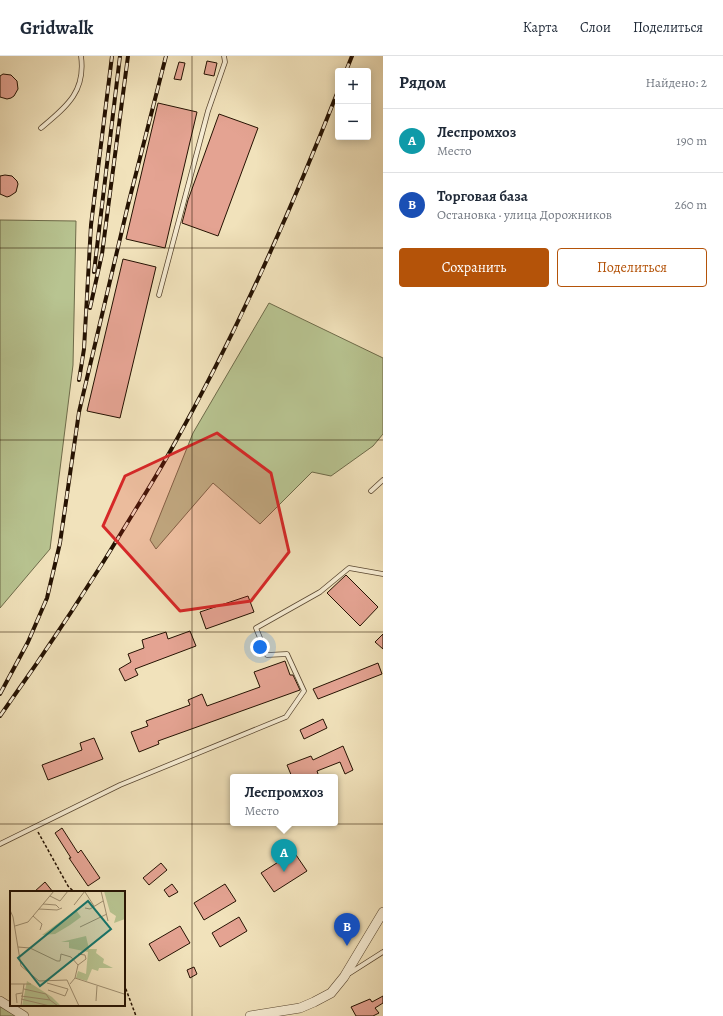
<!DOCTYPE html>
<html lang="ru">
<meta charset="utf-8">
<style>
body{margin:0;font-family:Alegreya,serif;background:#f6f6f7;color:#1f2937}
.controls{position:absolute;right:12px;top:12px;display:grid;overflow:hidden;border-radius:4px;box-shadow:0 2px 10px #0003}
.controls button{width:36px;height:36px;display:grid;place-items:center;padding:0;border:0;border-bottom:1px solid #e0e1e3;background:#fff;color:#1f2937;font:20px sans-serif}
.you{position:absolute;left:260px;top:591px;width:14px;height:14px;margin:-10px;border:3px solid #fff;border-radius:50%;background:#1a73e8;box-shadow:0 0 0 6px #1a73e833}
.badge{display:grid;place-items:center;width:26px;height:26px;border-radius:50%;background:#b45309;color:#fff;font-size:13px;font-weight:700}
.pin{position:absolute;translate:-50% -33px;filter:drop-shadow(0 1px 2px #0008)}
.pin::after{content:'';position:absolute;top:21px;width:14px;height:12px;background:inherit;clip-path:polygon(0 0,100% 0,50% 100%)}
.popup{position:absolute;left:230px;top:718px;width:108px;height:52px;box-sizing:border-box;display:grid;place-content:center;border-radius:4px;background:#fff;filter:drop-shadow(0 1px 3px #0005);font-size:13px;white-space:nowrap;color:#747a83}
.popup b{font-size:15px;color:#1f2937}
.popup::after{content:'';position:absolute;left:50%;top:100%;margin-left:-8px;border:8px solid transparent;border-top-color:#fff}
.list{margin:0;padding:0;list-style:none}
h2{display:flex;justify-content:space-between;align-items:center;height:52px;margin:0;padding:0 16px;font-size:17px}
h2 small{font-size:13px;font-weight:400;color:#747a83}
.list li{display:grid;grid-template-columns:26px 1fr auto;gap:12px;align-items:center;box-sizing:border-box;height:64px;padding:0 16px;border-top:1px solid #e0e1e3}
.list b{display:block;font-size:15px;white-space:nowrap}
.list p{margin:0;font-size:13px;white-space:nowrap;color:#747a83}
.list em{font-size:13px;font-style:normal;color:#747a83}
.actions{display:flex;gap:8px;padding:12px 16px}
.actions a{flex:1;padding:9px 0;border:1px solid #b45309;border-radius:4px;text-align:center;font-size:14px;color:#b45309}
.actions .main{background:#b45309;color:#fff}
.map{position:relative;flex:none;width:383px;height:960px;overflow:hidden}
header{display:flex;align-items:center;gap:24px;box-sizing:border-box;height:56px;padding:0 20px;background:#fff;border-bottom:1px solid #e0e1e3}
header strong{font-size:19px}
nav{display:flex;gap:22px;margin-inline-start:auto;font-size:14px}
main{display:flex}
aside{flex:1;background:#fff}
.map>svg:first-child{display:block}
</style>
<header>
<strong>Gridwalk</strong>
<nav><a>Карта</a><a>Слои</a><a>Поделиться</a></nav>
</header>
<main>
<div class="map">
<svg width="383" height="960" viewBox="0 0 383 960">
<rect width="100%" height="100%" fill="#f1e2bb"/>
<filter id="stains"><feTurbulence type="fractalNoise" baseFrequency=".005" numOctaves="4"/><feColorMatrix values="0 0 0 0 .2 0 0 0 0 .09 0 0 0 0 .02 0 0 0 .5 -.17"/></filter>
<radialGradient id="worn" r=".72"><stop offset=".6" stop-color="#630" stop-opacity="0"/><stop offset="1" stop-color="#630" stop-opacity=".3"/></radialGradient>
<path fill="#b8c491" stroke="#6e6b4a" d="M0,164L76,165L73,309L50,493L0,552Z
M269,247L383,302V378L373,390L331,420L312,416L260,468L213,427L156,493L150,484L193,377Z
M0,949L17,960H0Z"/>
<path fill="#e4a392" stroke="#251202" d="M207,5L217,7L214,20L204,18Z
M179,6L185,7L181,24L174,23Z
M3,18L11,19L17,25L18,33L14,40L11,42L7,43L0,41V20Z
M158,47L197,56L165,192L126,183Z
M219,58L258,72L218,180L182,167L188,144Z
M5,119L12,120L17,125L18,128L16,136L10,140L7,141L0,138V120Z
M123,203L156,211L120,362L87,355Z
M346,519L378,551L360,570L327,537Z
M248,540L254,556L206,573L200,556Z
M190,575L196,590L135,613L138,619L125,625L119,613L131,606L128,598L144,592L142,584L166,576L168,583Z
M383,578V593L375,586Z
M285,605L290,619H293L300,634L158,685L159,688L139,696L131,676L148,670L146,665L190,649L188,644L202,638L207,650L260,631L254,616Z
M378,607L382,618L318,643L313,633Z
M323,663L327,672L304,683L300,674Z
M94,682L103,703L48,724L42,709L82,694L80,687Z
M343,690L353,714L345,718L340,706L317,715L319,721H292L287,709L311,700L313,704Z
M62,772L78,797L81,794L100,822L88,830L69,802H71L55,777Z
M294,796L307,815L274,836L261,817Z
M161,807L167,814L149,829L143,822Z
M45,826L53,836H34Z
M172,828L178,836L169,841L164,834Z
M225,828L236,845L204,864L194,847Z
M239,861L247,875L220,891L212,877Z
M180,870L190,887L159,905L149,888Z
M194,911L197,918L190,922L187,914Z
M383,940V947L375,952L379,957L373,960H356L351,951L370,943L372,946Z"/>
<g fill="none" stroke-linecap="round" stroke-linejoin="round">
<g stroke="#584630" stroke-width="5.5">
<path id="service" d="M41,72C66,51 86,36 81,0
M159,239L208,55L225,6L224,0
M371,435L383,424
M0,788L120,729L286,661L304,635L287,598L267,599L256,572L320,536L349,512L383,518
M350,917L383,896"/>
</g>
<g stroke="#584630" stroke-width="10">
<path id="tertiary" d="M0,945L24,960
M250,960L300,952L314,946L331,937L344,921L383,856"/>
</g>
<path stroke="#251202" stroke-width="1.5" stroke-dasharray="3 2" stroke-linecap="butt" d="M38,776L68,830L74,836
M124,928L136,960"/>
<use href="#service" stroke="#f6ecd3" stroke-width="4"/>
<use href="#tertiary" stroke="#f6ecd3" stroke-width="9"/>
<g stroke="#251202" stroke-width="4">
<path id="rail" d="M346,15L352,0
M94,216L120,0
M90,252L102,198L128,0
M79,324L84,293L91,169L112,0
M0,638L28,586L47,542L60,487L79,356L128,149L166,0
M0,660C47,594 92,526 134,456C147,435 160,414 172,392C237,277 290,157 338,35"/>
</g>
<use href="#rail" stroke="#f6ecd3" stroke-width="2.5" stroke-dasharray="8" stroke-linecap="butt"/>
</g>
<path fill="#d62828" fill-opacity="0.2" stroke="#d62828" stroke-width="3" stroke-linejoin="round" d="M217,377L271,417L289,496L251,545L180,555L103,470L125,420Z"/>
<path fill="none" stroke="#251202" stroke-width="1" stroke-opacity="0.55" d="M192,0V960M0,192H383M0,384H383M0,576H383M0,768H383"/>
<g transform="translate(10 835)">
<rect width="115" height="115" fill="#f1e2bb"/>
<path d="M94,0H115V28L104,32L106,25L100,21ZM66,19L71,26L60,34L45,43L32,44ZM76,45L79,58H87L86,62L94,68L93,72L103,77H89L88,80L82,78L77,90L66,87L68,80L76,83L78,61L59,57V51H51ZM17,90L42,106L51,115H12Z" fill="#b8c491"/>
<path fill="none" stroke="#9f8f71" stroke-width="1" d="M91,0L98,30M75,1L84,15M40,5L50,10L58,0M33,13L46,14L49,17M64,14L75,0M75,17L80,18L93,10M29,18L47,19L52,17M0,19L3,26L11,75L29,90L57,89L69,115M23,25L32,33L30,39M5,35L18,31L44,0M70,36L97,23M8,56L20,57L47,70H50L51,63L61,66L68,74L65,87M68,74L76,68L75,64L68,63M37,92L58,98L55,105L38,99M0,93H14M60,93L65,87L114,103L115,100M14,98L36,103L40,109M11,105L40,109L48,115M11,108L40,115M86,110L87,95M7,112L6,103L12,102M11,115L14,93H21"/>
<path fill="#0f766e" fill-opacity="0.15" stroke="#0f766e" stroke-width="2" d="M78,10L101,38L30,95L8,67Z"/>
<rect width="115" height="115" fill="none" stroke="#251202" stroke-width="2"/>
</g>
<rect width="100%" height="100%" filter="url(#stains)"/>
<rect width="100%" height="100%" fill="url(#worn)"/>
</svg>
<div class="controls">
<button>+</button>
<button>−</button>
</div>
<div class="you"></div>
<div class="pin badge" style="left:284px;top:816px;background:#0f9aa8">A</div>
<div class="popup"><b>Леспромхоз</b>Место</div>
<div class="pin badge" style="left:347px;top:890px;background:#1a4fb4">B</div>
</div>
<aside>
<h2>Рядом<small>Найдено: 2</small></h2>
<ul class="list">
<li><span class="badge" style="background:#0f9aa8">A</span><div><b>Леспромхоз</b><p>Место</p></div><em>190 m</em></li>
<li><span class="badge" style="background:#1a4fb4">B</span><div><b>Торговая база</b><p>Остановка · улица Дорожников</p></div><em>260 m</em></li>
</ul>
<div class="actions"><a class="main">Сохранить</a><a>Поделиться</a></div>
</aside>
</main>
